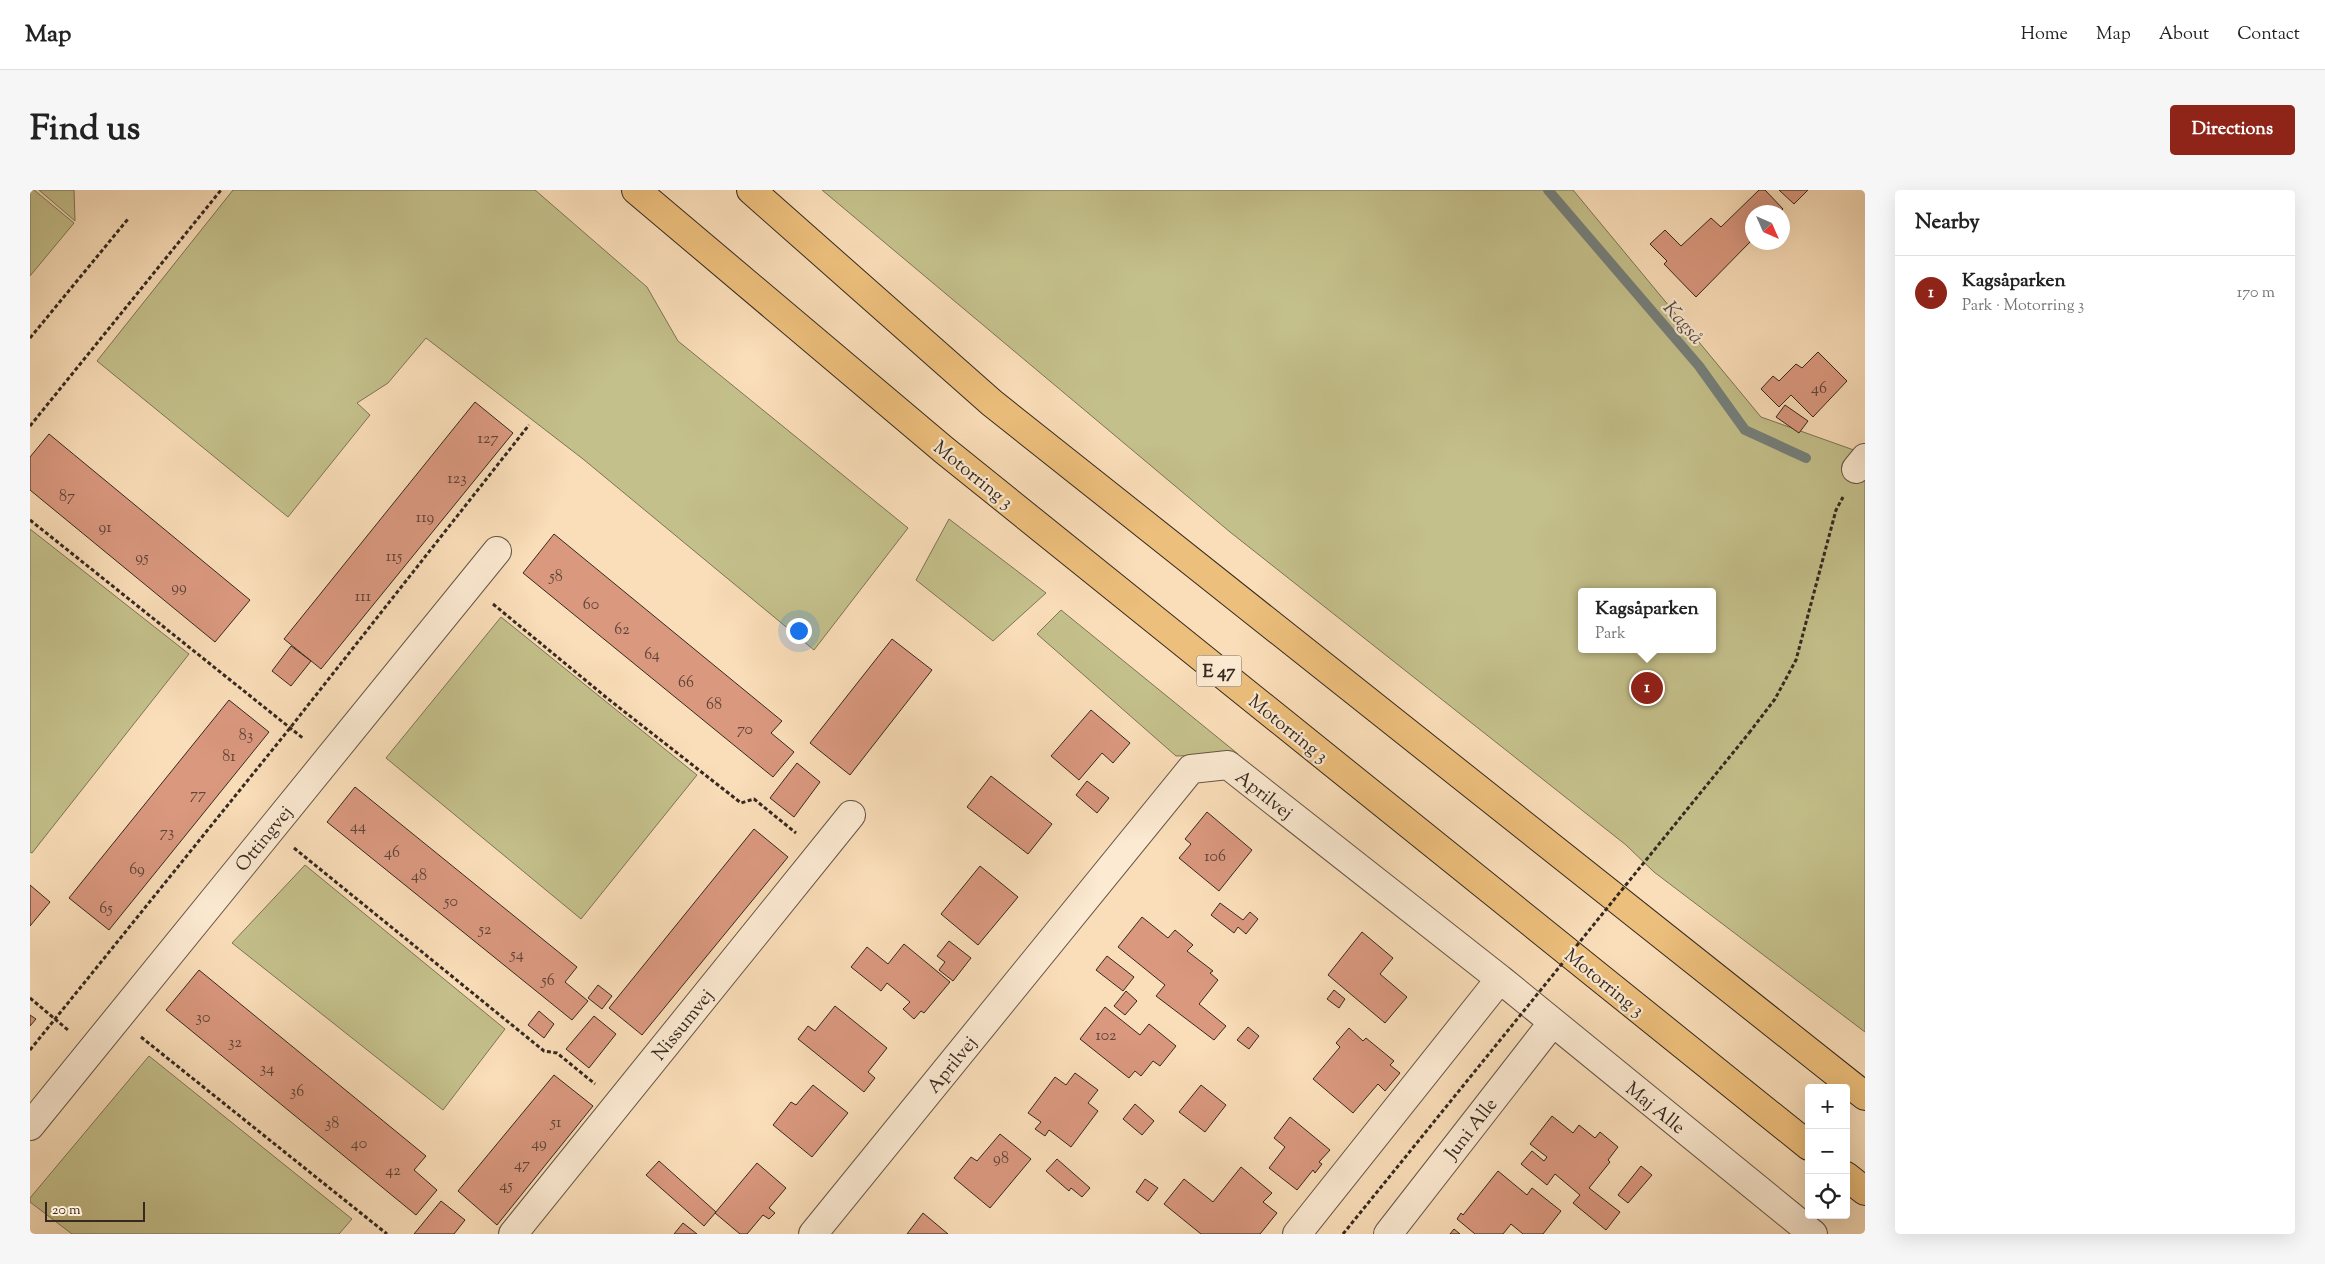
<!DOCTYPE html>
<meta charset="utf-8">
<style>
body{margin:0;font-family:"Sorts Mill Goudy",serif;background:#f6f6f6;color:#222}
.controls{position:absolute;right:15px;bottom:15px;display:grid;overflow:hidden;border-radius:5px;box-shadow:0 5px 20px #0002}
.controls button{width:45px;height:45px;display:grid;place-items:center;padding:0;border:0;border-bottom:1px solid #e0e0e0;background:#fff;color:#222;font:25px sans-serif}
.compass{position:absolute;left:1715px;top:15px;width:45px;height:45px;border-radius:50%;background:#fff;box-shadow:0 5px 20px #0002;rotate:135deg}
.scale{position:absolute;left:15px;bottom:12px;width:100px;box-sizing:border-box;padding-left:5px;border:2px solid #352920;border-top:0;font-size:14px;line-height:18px;white-space:nowrap;color:#352920;-webkit-text-stroke:4px #fcead2;paint-order:stroke}
.you{position:absolute;left:768px;top:440px;width:18px;height:18px;margin:-12px;border:4px solid #fff;border-radius:50%;background:#1a73e8;box-shadow:0 0 0 8px #1a73e833}
.badge{display:grid;place-items:center;width:32px;height:32px;border-radius:50%;background:#8f2418;color:#fff;font-size:16px;font-weight:700}
.pin{position:absolute;translate:-50% -50%;border:2px solid #fff;box-shadow:0 1px 5px #0006}
.popup{position:absolute;left:1548px;top:398px;width:138px;height:65px;box-sizing:border-box;display:grid;place-content:center;border-radius:5px;background:#fff;filter:drop-shadow(0 1px 4px #0005);font-size:16px;white-space:nowrap;color:#767676}
.popup b{font-size:19px;color:#222}
.popup::after{content:'';position:absolute;left:50%;top:100%;margin-left:-10px;border:10px solid transparent;border-top-color:#fff}
.list{margin:0;padding:0;list-style:none}
h2{display:flex;justify-content:space-between;align-items:center;height:65px;margin:0;padding:0 20px;font-size:21px}
h2 small{font-size:16px;font-weight:400;color:#767676}
.list li{display:grid;grid-template-columns:32px 1fr auto;gap:15px;align-items:center;box-sizing:border-box;height:75px;padding:0 20px;border-top:1px solid #e0e0e0}
.list b{display:block;font-size:19px;white-space:nowrap}
.list p{margin:0;font-size:16px;white-space:nowrap;color:#767676}
.list em{font-size:16px;font-style:normal;color:#767676}
.icon{flex:none;width:28px;height:28px;fill:none;stroke:currentColor;stroke-width:2;stroke-linecap:round;stroke-linejoin:round}
.map{position:relative;flex:none;width:1835px;height:1044px;overflow:hidden;border-radius:5px}
header{display:flex;align-items:center;gap:30px;box-sizing:border-box;height:70px;padding:0 25px;background:#fff;border-bottom:1px solid #e0e0e0}
header strong{font-size:24px}
nav{display:flex;gap:28px;margin-inline-start:auto;font-size:18px}
.intro{display:flex;align-items:center;justify-content:space-between;box-sizing:border-box;height:120px;padding:0 30px}
h1{margin:0;font-size:35px}
.button{padding:12px 22px;border-radius:5px;background:#8f2418;color:#fff;font-size:18px;font-weight:700}
main{display:flex;gap:30px;padding:0 30px}
aside{flex:1;background:#fff;border-radius:5px;box-shadow:0 5px 20px #0002}
.map>svg:first-child{display:block}
</style>
<header>
<strong>Map</strong>
<nav><a>Home</a><a>Map</a><a>About</a><a>Contact</a></nav>
</header>
<div class="intro"><h1>Find us</h1><a class="button">Directions</a></div>
<main>
<div class="map">
<svg width="1835" height="1044" viewBox="0 0 1835 1044">
<rect width="100%" height="100%" fill="#fadeb9"/>
<filter id="stains"><feTurbulence type="fractalNoise" baseFrequency=".004" numOctaves="4"/><feColorMatrix values="0 0 0 0 .2 0 0 0 0 .09 0 0 0 0 .02 0 0 0 .5 -.17"/></filter>
<radialGradient id="worn" r=".72"><stop offset=".6" stop-color="#630" stop-opacity="0"/><stop offset="1" stop-color="#630" stop-opacity=".3"/></radialGradient>
<path fill="#c4c08b" stroke="#7c7456" fill-rule="evenodd" d="M0,0H4L44,33L0,86Z
M9,0H44L45,31Z
M203,0H505L617,97L648,151L878,338L784,460L553,269L396,148L358,193L327,213L340,225L258,327L67,171Z
M792,0H1543L1731,227L1835,264V842L1624,682L1596,655L1200,342ZM1552,402H1682V459H1552Z
M919,329L1016,403L963,451L886,390Z
M0,339L159,464L2,663L0,662Z
M1031,420L1208,564L1146,566L1007,444Z
M471,427L667,585L551,729L356,568Z
M275,675L475,839L413,920L202,753Z
M119,866L322,1029L309,1044H42L0,1012V1008Z"/>
<g fill="none" stroke-linecap="round" stroke-linejoin="round">
<path stroke="#76807c" stroke-width="10" d="M1518,0L1669,176L1715,240L1776,268"/>
</g>
<path fill="#da987f" stroke="#352920" d="M1729,0H1735L1753,19L1750,22H1722V50L1666,107L1634,74L1637,71L1620,54L1635,40L1651,56L1681,28L1691,37Z
M1749,0H1778L1764,14Z
M1788,162L1817,191L1783,227L1761,205L1749,217L1731,199L1743,186L1749,191L1766,174L1772,178Z
M445,212L483,243L291,479L254,449Z
M1755,215L1778,231L1769,243L1746,227Z
M19,244L220,410L185,452L0,300V267Z
M524,344L752,531L741,543L764,562L743,587L493,383Z
M862,449L902,480L820,585L780,553Z
M261,456L281,471L261,496L242,481Z
M199,510L239,542L79,740L39,708Z
M1061,520L1100,553L1083,573L1072,563L1049,590L1021,566Z
M767,573L790,592L764,627L740,608Z
M961,586L1022,634L998,664L937,617Z
M1057,591L1079,608L1067,623L1046,605Z
M325,597L547,777L535,792L558,811L542,830L297,632Z
M1177,622L1222,660L1189,701L1149,668L1161,654L1155,649Z
M724,639L758,667L612,845L579,818Z
M950,676L988,707L948,755L911,724Z
M0,695L20,712L0,736Z
M1190,713L1213,730L1220,722L1228,729L1216,744L1208,737L1204,743L1181,725Z
M1112,727L1138,748L1145,740L1163,755L1157,761L1183,781L1180,783L1188,790L1169,814L1196,836L1184,850L1126,806L1135,795L1088,757Z
M1332,742L1363,768L1350,784L1377,807L1355,833L1298,785Z
M919,751L941,768L923,791L909,780L915,772L907,766Z
M874,754L920,792L894,823L891,821L884,829L873,819L880,812L857,793L851,801L821,777L837,757L858,774Z
M1077,766L1104,787L1093,801L1066,780Z
M169,780L396,966L384,980L407,1000L386,1025L136,820Z
M568,795L582,806L572,819L558,808Z
M1304,800L1315,809L1309,818L1297,809Z
M1096,801L1107,811L1095,825L1084,816Z
M805,816L857,858L838,882L845,888L834,902L768,849L778,836L785,841Z
M1075,817L1110,845L1119,834L1146,856L1130,876L1123,871L1111,886L1105,881L1099,888L1050,849Z
M509,821L524,834L514,848L498,835Z
M0,825L6,829L0,836Z
M564,826L586,844L559,878L536,859Z
M1218,837L1229,846L1219,859L1207,850Z
M1319,838L1333,851L1336,848L1364,871L1360,875L1370,883L1355,901L1348,894L1323,923L1283,889L1310,857L1306,853Z
M1045,883L1068,900L1058,913L1068,921L1041,957L1019,940L1015,946L1005,939L1011,932L998,923L1025,887L1036,895Z
M524,885L563,916L467,1035L428,1001Z
M783,895L818,923L782,967L743,935L761,912L766,915Z
M1171,895L1196,915L1175,942L1149,922Z
M1105,914L1124,931L1112,945L1093,929Z
M1522,926L1543,943L1549,935L1565,948L1570,942L1588,957L1578,970L1580,972L1559,998L1590,1022L1576,1040L1543,1013L1550,1005L1525,984L1517,995L1491,974L1502,961L1514,971L1517,967L1500,954Z
M1260,927L1300,960L1289,972L1292,974L1285,983L1283,980L1267,1000L1239,978L1255,957L1244,948Z
M970,944L1001,969L960,1018L924,988L941,967L947,971Z
M1027,969L1060,998L1052,1007L1041,998L1039,1001L1016,981Z
M629,971L686,1022L674,1036L616,985Z
M727,973L756,998L739,1018L745,1023L739,1029L733,1025L717,1044H710L685,1023Z
M1611,976L1622,985L1598,1013L1588,1005Z
M1211,977L1242,1003L1233,1012L1247,1023L1230,1044H1171L1134,1014L1154,989L1183,1012Z
M1468,981L1497,1005L1502,998L1531,1021L1513,1044H1493L1481,1034L1473,1044H1445L1427,1029L1431,1023L1433,1025Z
M1115,989L1128,998L1118,1011L1106,1002Z
M411,1011L435,1030L424,1044H384Z
M893,1023L918,1044H877Z
M653,1033L667,1044H644Z
M1424,1039L1430,1044H1420Z"/>
<g fill="none" stroke-linecap="round" stroke-linejoin="round">
<g stroke="#665646" stroke-width="30">
<path id="minor" d="M1826,279L1835,268
M1470,789L1783,1044
M0,936L467,361
M483,1044L821,625
M783,1044L1161,579L1198,575L1470,789L1267,1044
M1358,1044L1523,832"/>
</g>
<g stroke="#352920" stroke-width="30">
<path id="motorway" d="M606,0L914,260L1779,956
M721,0L962,213L1835,906
M1816,986L1835,1001"/>
</g>
<path stroke="#352920" stroke-width="3" stroke-dasharray="4 2.5" stroke-linecap="butt" d="M0,148L98,29
M0,236L191,0
M0,330L274,549
M463,414L577,508L711,613L724,609L766,643
M1719,543L1745,509L1766,470L1806,320L1813,307
M264,658L514,861L527,863L565,894
M0,808L38,840
M111,847L357,1044
M0,860L260,538L499,235"/>
<use href="#minor" stroke="#fcead2" stroke-width="28"/>
<use href="#motorway" stroke="#edbf7c" stroke-width="28"/>
<path stroke="#352920" stroke-width="3" stroke-dasharray="4 2.5" stroke-linecap="butt" d="M1313,1044L1719,543"/>
</g>
<g text-anchor="middle" stroke-width="4.5" stroke-linejoin="round" paint-order="stroke">
<g font-size="16" fill="#5e4538">
<text x="1789" y="203">46</text>
<text x="458" y="253">127</text>
<text x="427" y="293">123</text>
<text x="37" y="311">87</text>
<text x="395" y="332">119</text>
<text x="75" y="342">91</text>
<text x="364" y="371">115</text>
<text x="112" y="372">95</text>
<text x="526" y="391">58</text>
<text x="149" y="402">99</text>
<text x="333" y="411">111</text>
<text x="561" y="419">60</text>
<text x="592" y="444">62</text>
<text x="622" y="469">64</text>
<text x="656" y="497">66</text>
<text x="684" y="519">68</text>
<text x="715" y="544">70</text>
<text x="216" y="550">83</text>
<text x="199" y="571">81</text>
<text x="168" y="609">77</text>
<text x="328" y="641">44</text>
<text x="137" y="647">73</text>
<text x="362" y="667">46</text>
<text x="1185" y="671">106</text>
<text x="107" y="684">69</text>
<text x="389" y="690">48</text>
<text x="421" y="716">50</text>
<text x="76" y="723">65</text>
<text x="455" y="744">52</text>
<text x="487" y="769">54</text>
<text x="518" y="795">56</text>
<text x="173" y="832">30</text>
<text x="1076" y="850">102</text>
<text x="205" y="857">32</text>
<text x="237" y="883">34</text>
<text x="267" y="906">36</text>
<text x="526" y="937">51</text>
<text x="302" y="938">38</text>
<text x="329" y="958">40</text>
<text x="509" y="958">49</text>
<text x="971" y="973">98</text>
<text x="492" y="979">47</text>
<text x="363" y="985">42</text>
<text x="476" y="1000">45</text>
</g>
<rect fill="#fcead2" stroke="#716355" stroke-width="1" x="1166.5" y="465.5" width="45" height="31" rx="4"/>
<g font-size="18" font-weight="bold" fill="#352920">
<text x="1189" y="487">E 47</text>
</g>
<g font-size="19" fill="#352920" stroke="#fcead2">
<text transform="translate(944 284) rotate(39)" y="7">Motorring 3</text>
<text transform="translate(1259 538) rotate(39)" y="7">Motorring 3</text>
<text transform="translate(1235 604) rotate(38)" y="7">Aprilvej</text>
<text transform="translate(233 648) rotate(-51)" y="7">Ottingvej</text>
<text transform="translate(1575 792) rotate(39)" y="7">Motorring 3</text>
<text transform="translate(652 834) rotate(-51)" y="7">Nissumvej</text>
<text transform="translate(921 874) rotate(-51)" y="7">Aprilvej</text>
<text transform="translate(1626 917) rotate(39)" y="7">Maj Alle</text>
<text transform="translate(1440 938) rotate(-52)" y="7">Juni Alle</text>
</g>
<g font-size="20" font-style="italic" fill="#504d46" stroke="#fcead2">
<text transform="translate(1654 132) rotate(49)" y="7">Kagså</text>
</g>
</g>
<rect width="100%" height="100%" filter="url(#stains)"/>
<rect width="100%" height="100%" fill="url(#worn)"/>
</svg>
<div class="controls">
<button>+</button>
<button>−</button>
<button><svg class="icon" aria-label="locate" viewBox="0 0 24 24"><circle cx="12" cy="12" r="6"/><path d="M12 2v4M12 18v4M2 12h4M18 12h4"/></svg></button>
</div>
<svg class="compass" viewBox="-18 -18 36 36"><path d="M0-13l5 13h-10z" fill="#e53935"/><path d="M0 13l5-13h-10z" fill="#767676"/></svg>
<div class="scale">20 m</div>
<div class="you"></div>
<div class="pin badge" style="left:1617px;top:498px">1</div>
<div class="popup"><b>Kagsåparken</b>Park</div>
</div>
<aside>
<h2>Nearby<small></small></h2>
<ul class="list">
<li><span class="badge">1</span><div><b>Kagsåparken</b><p>Park · Motorring 3</p></div><em>170 m</em></li>
</ul>
</aside>
</main>
